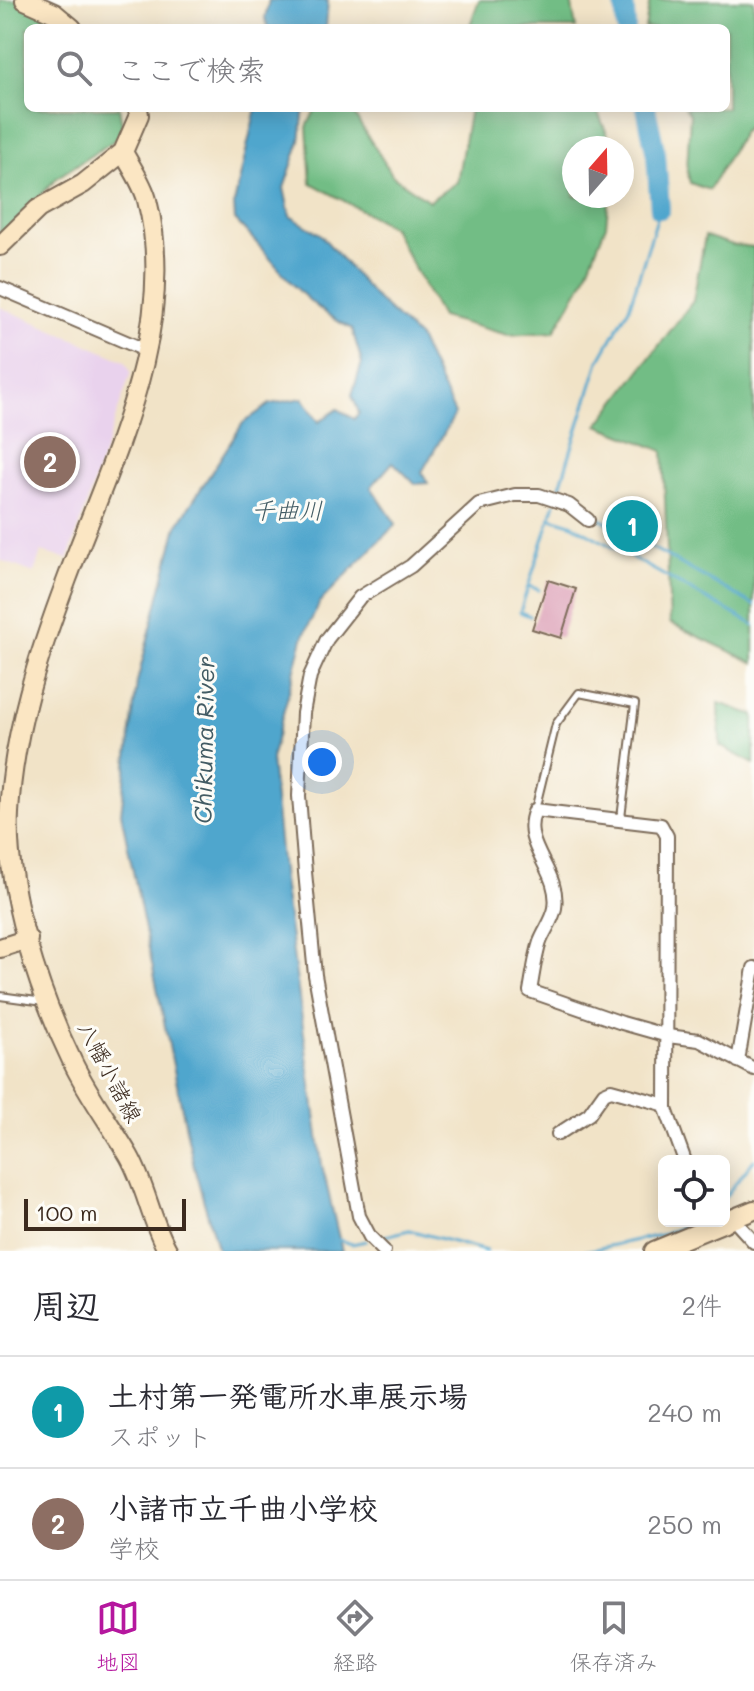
<!DOCTYPE html>
<html lang="ja">
<meta charset="utf-8">
<style>
body{margin:0;font-family:Mali,"Klee One",sans-serif;background:#f2f2f3;color:#2b2b33}
.controls{position:absolute;right:24px;bottom:24px;display:grid;overflow:hidden;border-radius:12px;box-shadow:0 4px 20px #0003}
.controls button{width:72px;height:72px;display:grid;place-items:center;padding:0;border:0;border-bottom:2px solid #e1e1e2;background:#fff;color:#2b2b33;font:40px sans-serif}
.compass{position:absolute;left:562px;top:136px;width:72px;height:72px;border-radius:50%;background:#fff;box-shadow:0 4px 20px #0003;rotate:20deg}
.scale{position:absolute;left:24px;bottom:20px;width:162px;box-sizing:border-box;padding-left:8px;border:4px solid #3b2a1e;border-top:0;font-size:22px;line-height:28px;white-space:nowrap;color:#3b2a1e;-webkit-text-stroke:6px #fdfcf7;paint-order:stroke}
.you{position:absolute;left:322px;top:762px;width:28px;height:28px;margin:-20px;border:6px solid #fff;border-radius:50%;background:#1a73e8;box-shadow:0 0 0 12px #1a73e833}
.badge{display:grid;place-items:center;width:52px;height:52px;border-radius:50%;background:#b5179e;color:#fff;font-size:26px;font-weight:700}
.pin{position:absolute;translate:-50% -50%;border:4px solid #fff;box-shadow:0 2px 8px #0006}
.list{margin:0;padding:0;list-style:none}
h2{display:flex;justify-content:space-between;align-items:center;height:104px;margin:0;padding:0 32px;font-size:34px}
h2 small{font-size:26px;font-weight:400;color:#7c7c81}
.list li{display:grid;grid-template-columns:52px 1fr auto;gap:24px;align-items:center;box-sizing:border-box;height:112px;padding:0 32px;border-top:2px solid #e1e1e2}
.list b{display:block;font-size:30px;white-space:nowrap}
.list p{margin:0;font-size:26px;white-space:nowrap;color:#7c7c81}
.list em{font-size:26px;font-style:normal;color:#7c7c81}
.icon{flex:none;width:44px;height:44px;fill:none;stroke:currentColor;stroke-width:2;stroke-linecap:round;stroke-linejoin:round}
.map{position:relative;flex:none;width:754px;height:1251px;overflow:hidden}
.search{position:absolute;background:#fff;box-shadow:0 4px 20px #0003;left:24px;right:24px;top:24px;height:88px;display:flex;align-items:center;gap:20px;box-sizing:border-box;padding:0 28px;border-radius:12px;color:#7c7c81;font-size:30px}
.sheet{height:328px;background:#fff}
nav{display:flex;justify-content:space-around;align-items:center;box-sizing:border-box;height:112px;border-top:2px solid #e1e1e2;background:#fff;font-size:22px;color:#7c7c81}
nav a{display:grid;justify-items:center;gap:4px}
nav .on{color:#b5179e}
.map>svg:first-child{display:block}
</style>
<div class="map">
<svg width="754" height="1251" viewBox="0 0 754 1251">
<rect width="100%" height="100%" fill="#fdfcf7"/>
<filter id="ink" filterUnits="userSpaceOnUse"><feTurbulence type="fractalNoise" baseFrequency=".0125" numOctaves="2"/><feDisplacementMap in="SourceGraphic" scale="16" xChannelSelector="R" yChannelSelector="G"/><feConvolveMatrix kernelMatrix="1 2 1 2 8 2 1 2 1" color-interpolation-filters="sRGB"/></filter>
<filter id="wash" filterUnits="userSpaceOnUse"><feTurbulence type="fractalNoise" baseFrequency=".006" numOctaves="4" result="noise"/><feDisplacementMap in="SourceGraphic" scale="32" xChannelSelector="R" yChannelSelector="G"/><feGaussianBlur stdDeviation="1.8" result="paint"/><feColorMatrix in="noise" values="0 0 0 0 0 0 0 0 0 0 0 0 0 0 0 0 0 1.4 0 .05"/><feComposite in="paint" operator="in"/></filter>
<g filter="url(#wash)">
<rect width="100%" height="100%" fill="#f1e3c7"/>
<path fill="#e9d2ed" d="M0,307L125,361L131,372L68,559L41,552L34,573L0,560Z"/>
<path fill="#72bd85" stroke="#567452" stroke-width="2" d="M0,0H30L70,28H28V108H119L124,134L58,177L0,238Z
M479,0H571L576,28H469Z
M650,0H754V121L743,131L709,190L690,183L687,170L690,114L685,108H726V28H645Z
M316,108H350L393,176L429,201L457,182L470,108H596L613,148H574V196H609L606,225L584,280L554,332L508,335L441,317L392,227L311,183L307,127Z
M705,236L733,245L754,247V663L670,623L663,451L598,425L693,301Z
M719,703L754,715V764L720,746Z"/>
<path fill="#50a6cd" stroke="#466876" stroke-width="2" d="M269,0H328L326,28H268L265,18Z
M256,108H304L300,141L284,188L290,216L320,234L375,297L419,338L455,414L422,472L428,483L415,484L393,462L371,487L396,524L320,602L304,635L271,759L283,880L322,1165L342,1251H218L194,1167L121,813L137,682L177,526L243,423L270,404L303,398L319,422L338,409L354,419L359,413L352,395L362,363L352,329C296,301 278,262 235,220L234,204Z"/>
<g fill="none" stroke-linecap="round" stroke-linejoin="round">
<path stroke="#50a6cd" stroke-width="3" d="M559,491L571,500
M557,496L599,361L629,308L660,209
M583,509L754,605
M551,518L571,524L754,625
M529,586L539,590
M530,616L520,612L555,503
M724,1198L754,1160
M378,1238L409,1230L486,1251
M339,1240L352,1244L366,1241
M586,1251L665,1234L697,1221"/>
<path stroke="#50a6cd" stroke-width="20" d="M624,0L626,28
M646,108L656,155L660,209"/>
</g>
<g id="blocks">
<path fill="#db9cb5" d="M548,580L576,589L561,638L532,629Z"/>
</g>
</g>
<g filter="url(#ink)">
<use href="#blocks" fill-opacity="0" stroke="#7b6b59" stroke-width="2"/>
<g fill="none" stroke-linecap="round" stroke-linejoin="round">
<g stroke="#7b6b59" stroke-width="10">
<path id="lane" d="M535,810L556,724L579,693L635,704L621,818
M0,996L44,1002"/>
</g>
<g stroke="#7b6b59" stroke-width="16">
<path id="street" d="M0,288L145,350
M738,1061L754,968
M558,1134L589,1114L604,1093L611,1090L666,1105
M685,1161L666,1109L667,836L661,825L535,810C519,846 561,870 555,908C553,920 544,931 540,942C535,957 533,975 530,991L622,1023L668,1036L699,1040L754,1069
M734,1220L754,1242
M384,1251L370,1237L359,1216L315,975L305,872L299,796L303,713L310,676L327,639L360,597L411,566L479,504L515,495H539L569,505L588,520"/>
</g>
<g stroke="#7b6b59" stroke-width="22">
<path id="secondary" d="M25,0L54,13L72,28
M123,152C131,167 143,184 147,200C180,328 110,463 67,579C39,653 13,733 9,813C5,891 39,993 73,1063C89,1096 111,1125 129,1156C146,1186 151,1222 168,1251
M0,246L38,209L83,184L123,152L139,115L138,108
M0,948L28,939
M654,1251L754,1210"/>
</g>
<use href="#lane" stroke="#fff" stroke-width="6"/>
<use href="#street" stroke="#fff" stroke-width="12"/>
<use href="#secondary" stroke="#fbe6c3" stroke-width="18"/>
</g>
</g>
<g text-anchor="middle" stroke-width="6" stroke-linejoin="round" paint-order="stroke">
<g font-size="22" fill="#3b2a1e" stroke="#fdfcf7">
<text transform="translate(110 1072) rotate(62)" y="8">八幡小諸線</text>
</g>
<g font-size="24" font-style="italic" fill="#435c64" stroke="#fdfcf7">
<text x="287" y="519">千曲川</text>
<text transform="translate(205 740) rotate(-89)" y="8">Chikuma River</text>
</g>
</g>
</svg>
<div class="controls">
<button><svg class="icon" aria-label="locate" viewBox="0 0 24 24"><circle cx="12" cy="12" r="6"/><path d="M12 2v4M12 18v4M2 12h4M18 12h4"/></svg></button>
</div>
<svg class="compass" viewBox="-18 -18 36 36"><path d="M0-13l5 13h-10z" fill="#e53935"/><path d="M0 13l5-13h-10z" fill="#7c7c81"/></svg>
<div class="scale">100 m</div>
<div class="you"></div>
<div class="pin badge" style="left:632px;top:526px;background:#0f9aa8">1</div>
<div class="pin badge" style="left:50px;top:462px;background:#8d6e63">2</div>
<div class="search"><svg class="icon" aria-label="search" viewBox="0 0 24 24"><circle cx="10" cy="10" r="6"/><path d="M15 15l6 6"/></svg>ここで検索</div>
</div>
<section class="sheet">
<h2>周辺<small>2件</small></h2>
<ul class="list">
<li><span class="badge" style="background:#0f9aa8">1</span><div><b>土村第一発電所水車展示場</b><p>スポット</p></div><em>240 m</em></li>
<li><span class="badge" style="background:#8d6e63">2</span><div><b>小諸市立千曲小学校</b><p>学校</p></div><em>250 m</em></li>
</ul>
</section>
<nav>
<a class="on"><svg class="icon" aria-label="map" viewBox="0 0 24 24"><path d="M3 6l6-2 6 2 6-2v14l-6 2-6-2-6 2zM9 4v14M15 6v14"/></svg>地図</a>
<a><svg class="icon" aria-label="directions" viewBox="0 0 24 24"><path d="M12 3l9 9-9 9-9-9zM9 14v-3h6M13 9l2 2-2 2"/></svg>経路</a>
<a><svg class="icon" aria-label="saved" viewBox="0 0 24 24"><path d="M7 4h10v16l-5-4-5 4z"/></svg>保存済み</a>
</nav>
